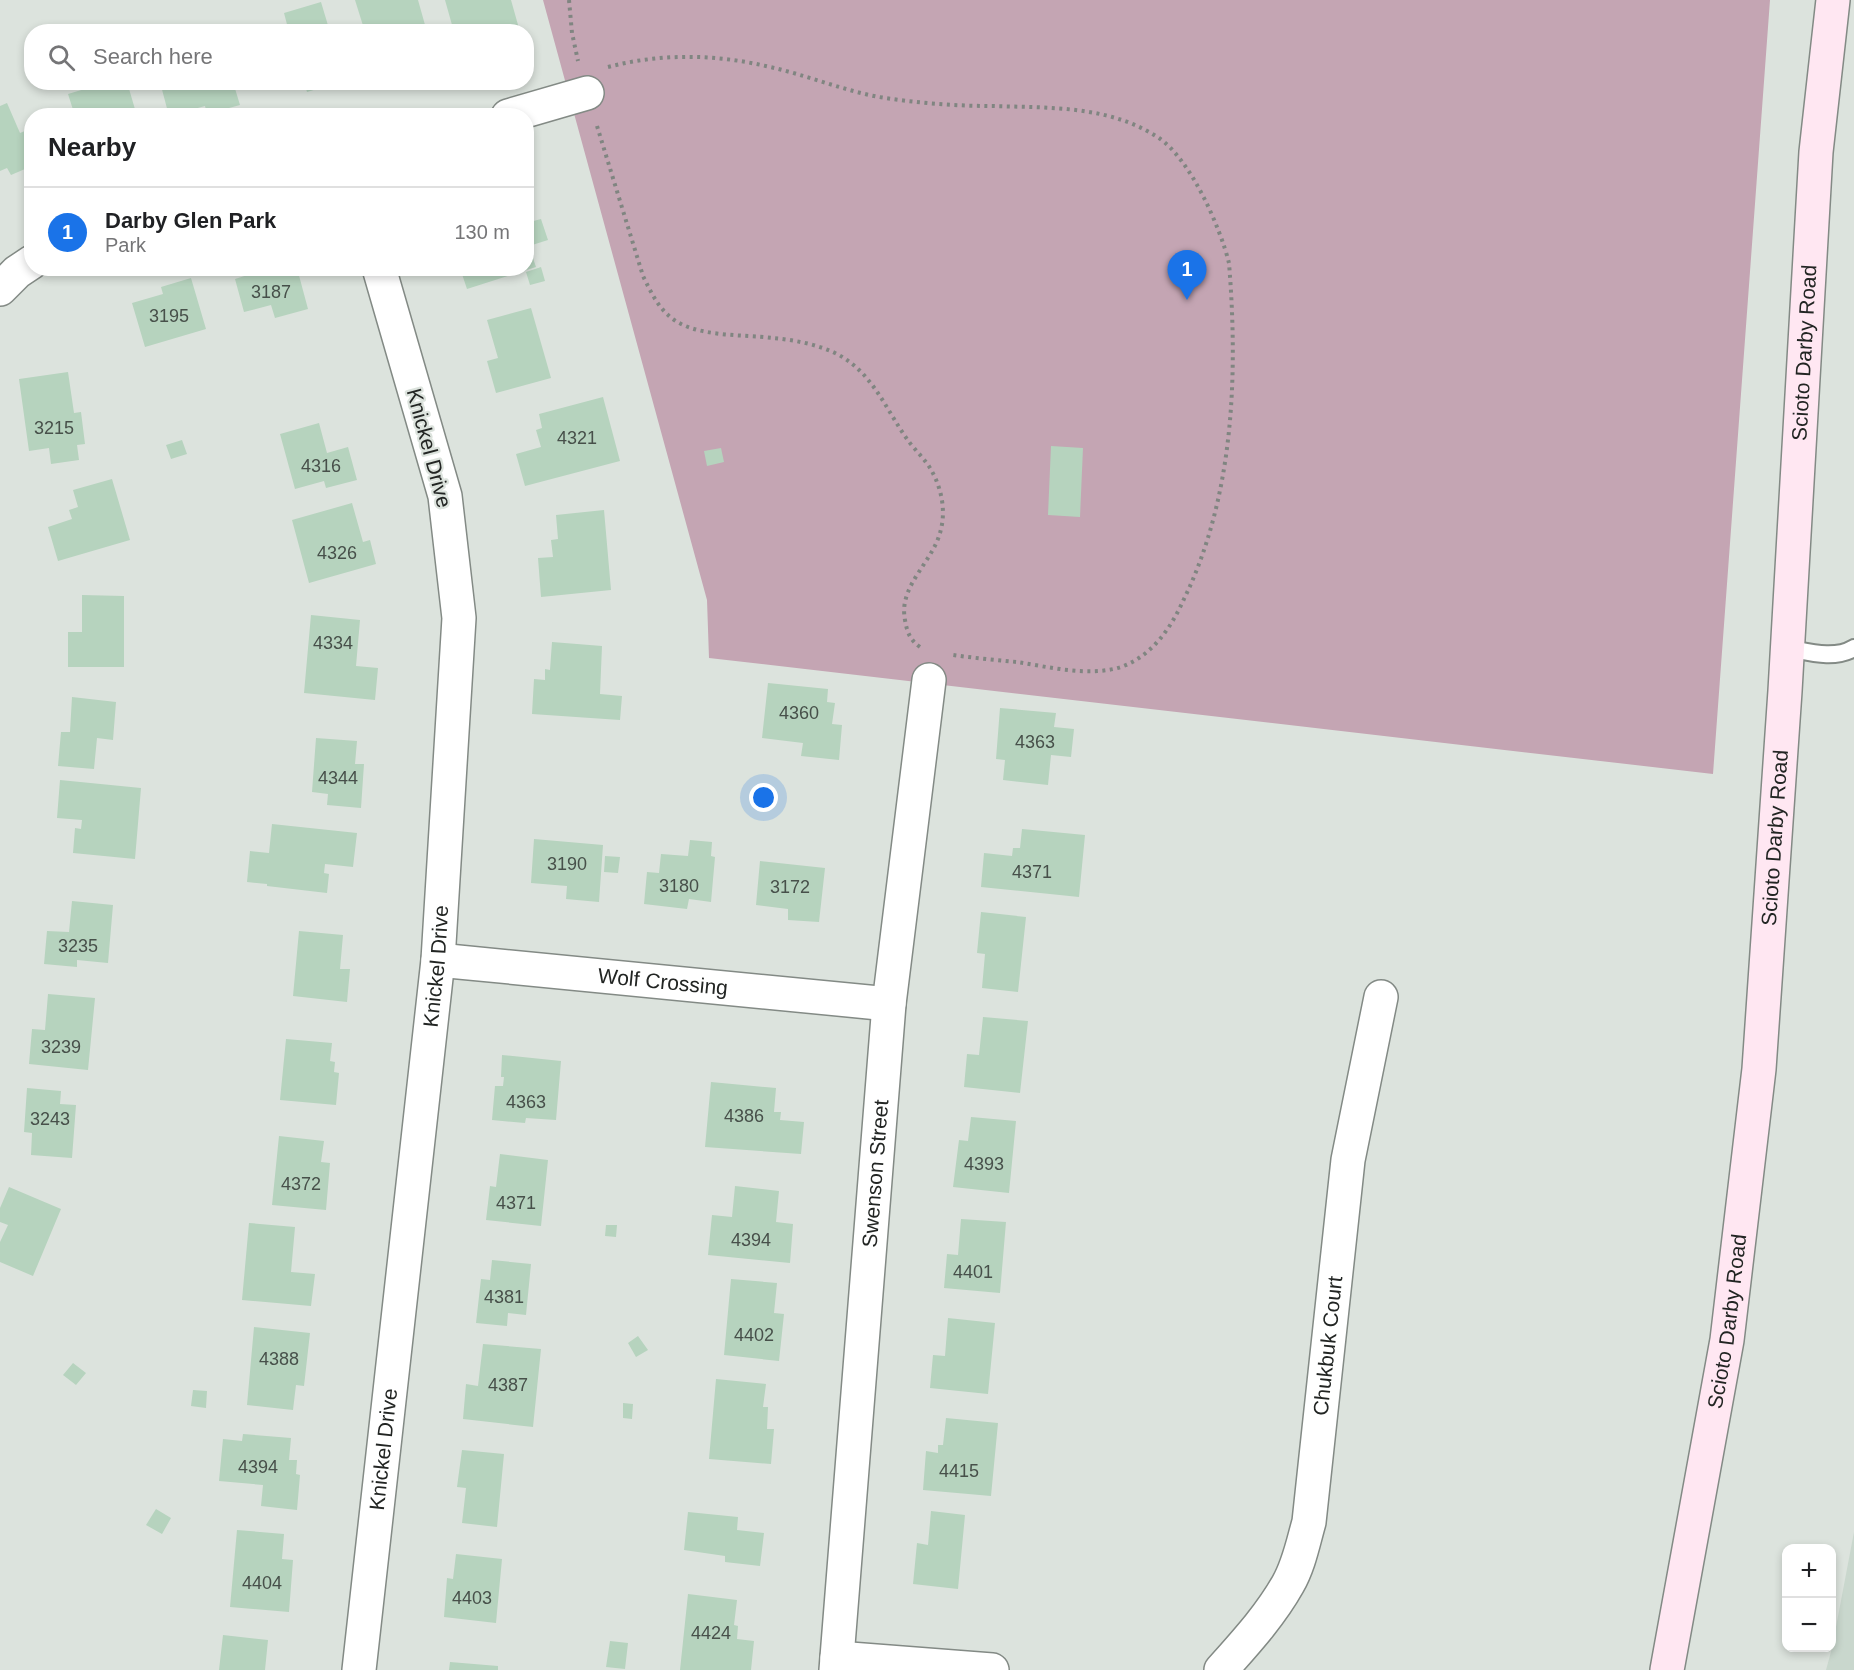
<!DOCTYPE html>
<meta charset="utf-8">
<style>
body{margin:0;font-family:Arial,sans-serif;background:#f2f2f2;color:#202124}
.controls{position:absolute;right:18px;bottom:18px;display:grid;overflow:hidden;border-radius:12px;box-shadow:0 3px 9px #0003}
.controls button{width:54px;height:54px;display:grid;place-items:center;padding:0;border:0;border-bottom:2px solid #e0e0e0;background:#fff;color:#202124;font:30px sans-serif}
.you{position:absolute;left:764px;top:798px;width:21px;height:21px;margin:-15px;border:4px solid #fff;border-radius:50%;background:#1a73e8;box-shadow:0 0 0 9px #1a73e833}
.badge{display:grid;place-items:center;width:39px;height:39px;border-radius:50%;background:#1a73e8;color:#fff;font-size:20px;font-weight:700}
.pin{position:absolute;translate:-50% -50px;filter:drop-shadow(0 2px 3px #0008)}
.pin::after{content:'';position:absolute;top:32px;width:21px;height:18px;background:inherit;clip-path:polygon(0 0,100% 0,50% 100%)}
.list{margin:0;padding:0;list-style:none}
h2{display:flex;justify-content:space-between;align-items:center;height:78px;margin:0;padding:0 24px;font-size:26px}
h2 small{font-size:20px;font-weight:400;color:#757577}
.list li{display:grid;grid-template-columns:39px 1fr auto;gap:18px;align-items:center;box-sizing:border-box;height:90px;padding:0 24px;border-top:2px solid #e0e0e0}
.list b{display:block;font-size:22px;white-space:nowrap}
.list p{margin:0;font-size:20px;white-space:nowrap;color:#757577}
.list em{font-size:20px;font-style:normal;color:#757577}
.icon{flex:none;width:33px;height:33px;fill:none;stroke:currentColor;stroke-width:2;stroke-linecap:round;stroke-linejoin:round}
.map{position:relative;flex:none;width:1854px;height:1670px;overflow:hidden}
.search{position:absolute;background:#fff;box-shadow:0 3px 9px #0003;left:24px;top:24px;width:510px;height:66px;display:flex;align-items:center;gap:15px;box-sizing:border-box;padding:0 21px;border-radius:24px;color:#757577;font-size:22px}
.panel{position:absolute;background:#fff;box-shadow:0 3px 9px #0003;left:24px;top:108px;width:510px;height:168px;border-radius:24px}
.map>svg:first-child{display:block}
</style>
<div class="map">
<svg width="1854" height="1670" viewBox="0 0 1854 1670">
<rect width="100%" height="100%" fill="#dce3dd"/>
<path fill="#c9d7cd" d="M1854,1532V1670H1826L1832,1648Z"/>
<path fill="#c4a5b3" d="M543,0H1770L1713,774L709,658L707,600Z"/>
<path fill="#b6d3be" d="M355,0H418L427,32H365Z
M445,0H511L520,32H454Z
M321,2L330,32H289L284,13Z
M108,82H127L137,116H75L68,94Z
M160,82H233L240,105L207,114L205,106L169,116Z
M304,82H337V83L307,92Z
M7,103L20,133L25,131L32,147V166L11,175L7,168L0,171V106Z
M541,219L548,240L529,246L536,267L467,289L460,268H526V223Z
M541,267L545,281L530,285L526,272Z
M260,268H297L308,309L275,318L271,305L244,312L235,279L260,271Z
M191,278L206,329L145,347L132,303L163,294L161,287Z
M531,308L551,378L496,393L487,361L498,358L487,320Z
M68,372L74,413L81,412L85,444L77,445L79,460L51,464L49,448L29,451L19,379Z
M603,397L620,461L525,486L516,454L541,447L536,430L542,428L539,414Z
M319,423L327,453L348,447L357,480L326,488L324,481L295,489L280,434Z
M182,440L187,454L171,459L166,445Z
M1051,446L1083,448L1080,517L1048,515Z
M721,448L724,462L707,466L704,451Z
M112,479L130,540L58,561L48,527L72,519L69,510L78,507L73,490Z
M352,503L363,542L370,540L376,564L309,583L292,520Z
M604,510L611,590L541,597L538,558L553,557L551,540L558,539L556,515Z
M82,595L124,596V667H68V632H82Z
M311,615L360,620L356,666L378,668L375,700L304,693Z
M552,642L602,646L600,694L622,696L620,720L532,714L534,679L545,680V669L550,670Z
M768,683L828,689L827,702L835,703L832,724L842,725L839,760L801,756L803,743L762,738Z
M72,697L116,702L113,740L97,738L94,769L58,766L61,732H70Z
M1000,708L1056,713L1054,727L1074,729L1071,757L1051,755L1048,785L1003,780L1005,760L996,759Z
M316,738L357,741L355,764H364L361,808L327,805L328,794L312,792Z
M60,780L141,788L135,859L73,853L75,828L81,829L82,820L57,818Z
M272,824L357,833L353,867L325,864L324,873L329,874L327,893L267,886V884L247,882L250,851L269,853Z
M1022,829L1085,835L1079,897L981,887L984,853L1012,856L1013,848H1020Z
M534,839L603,845L599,902L566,899L567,886L531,883Z
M690,840L712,842L711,856L715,857L711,902L689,899L687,909L644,904L647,872L659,873L661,854L688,856Z
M605,856L620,857L618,873L604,872Z
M760,861L825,868L819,922L788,920V909L756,905Z
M72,901L113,905L108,963L77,960V967L44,964L47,931L69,932Z
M981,912L1026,917L1018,992L982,988L985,954L977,953Z
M299,931L343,935L340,969H350L347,1002L293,996Z
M48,994L95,998L88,1070L29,1064L32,1029L45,1030Z
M983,1017L1028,1021L1020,1093L964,1087L967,1054L979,1055Z
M286,1039L332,1043L330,1061L335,1062L334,1072L339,1073L336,1105L280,1100Z
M502,1055L561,1061L556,1120L526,1118L525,1123L492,1120L495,1086H503L504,1077H501Z
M711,1082L776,1088L774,1112H781L780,1120L804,1122L801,1154L705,1147Z
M27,1088L61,1091L60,1104L76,1105L72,1158L31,1155L32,1133L24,1132Z
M971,1117L1016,1121L1009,1193L953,1187L959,1140L968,1141Z
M279,1136L324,1141L321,1162L330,1163L326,1210L272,1205Z
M500,1154L548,1160L541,1226L486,1220L490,1186L496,1187Z
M735,1186L779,1191L776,1222L793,1224L790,1263L708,1255L712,1215L732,1217Z
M9,1187L61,1209L33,1276L0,1262V1242L8,1225L0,1222V1208Z
M961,1219L1006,1222L1000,1293L944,1288L947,1254L958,1255Z
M249,1223L295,1227L291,1272L315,1274L311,1306L242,1300Z
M606,1225H617L616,1237L605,1236Z
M492,1260L531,1264L526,1315L508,1313L507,1326L476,1323L481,1279L490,1280Z
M731,1279L777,1283L774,1313L784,1314L779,1361L724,1355Z
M948,1318L995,1323L988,1394L930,1388L933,1355L945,1356Z
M254,1327L310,1333L304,1386L296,1385L293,1410L247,1405Z
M638,1336L648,1350L636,1357L628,1343Z
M483,1344L541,1349L533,1427L463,1419L466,1384L478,1386Z
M73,1363L86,1373L76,1385L63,1375Z
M716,1379L766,1384L763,1407H768L767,1429H774L771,1464L709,1459Z
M193,1390L207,1391L206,1408L191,1406Z
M623,1403L633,1404L632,1419L623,1418Z
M946,1418L998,1423L991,1496L923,1490L926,1451L938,1453V1445H943Z
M243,1434L291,1438L289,1460H297L296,1474L300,1475L297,1510L261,1506L263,1485L219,1481L223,1439L242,1441Z
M462,1450L504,1454L497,1527L462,1523L466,1488L457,1487Z
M156,1509L171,1518L162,1534L146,1525Z
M931,1511L965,1515L958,1589L913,1584L917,1543L928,1545Z
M688,1512L738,1517L737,1530L764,1533L760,1566L725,1562V1556L684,1550Z
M237,1530L284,1534L282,1559L293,1560L289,1612L230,1607Z
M456,1554L502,1559L496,1623L444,1617L447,1578L453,1579Z
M688,1594L737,1600L734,1625L738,1626L737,1639L754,1641L751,1670H680Z
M223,1635L268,1640L265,1670H219Z
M610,1641L628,1643L625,1669L606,1667Z
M450,1662L498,1666V1670H449Z"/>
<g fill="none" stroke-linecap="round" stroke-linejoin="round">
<g stroke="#838a85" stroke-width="20">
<path id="lane" d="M1787,648C1809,652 1834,660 1854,648"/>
</g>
<g stroke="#838a85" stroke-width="36">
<g id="street">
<path d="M508,116L587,93"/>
<path d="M0,289L17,272L32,262"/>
<path id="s1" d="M438,960L889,1004"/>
<path d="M837,1658L992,1670"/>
<path id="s2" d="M359,1670L438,960L459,618L445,496L379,268"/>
<path id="s3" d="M836,1670L889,1004L929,680"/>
<path id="s4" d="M1221,1670C1245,1643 1270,1616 1288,1584C1299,1565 1303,1543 1309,1522L1348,1160L1381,997"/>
</g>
</g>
<g stroke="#838a85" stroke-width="36">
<g id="secondary">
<path id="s5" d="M1667,1670L1727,1340L1759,1069L1785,691L1816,152L1833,0"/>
</g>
</g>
<path stroke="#808581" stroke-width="4" stroke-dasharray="3 4.5" stroke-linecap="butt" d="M569,0L572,33L578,61
M608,67C662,53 716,54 770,67C806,75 842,90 879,97C916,103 955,106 992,106C1050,108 1109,105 1159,138C1191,160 1220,227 1229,263C1238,375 1234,496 1184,599C1171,628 1152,656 1121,667C1089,677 1049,667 1017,662C996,660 974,658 953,655
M597,126L643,276C650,290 656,304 668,315C692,338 742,334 773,338C794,340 816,344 835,353C872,371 885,408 907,439C914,449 924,458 930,468C941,486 946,509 941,529C934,562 898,585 905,620C907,632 910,640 920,647"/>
<use href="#lane" stroke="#fff" stroke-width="16"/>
<use href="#street" stroke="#fff" stroke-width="33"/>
<use href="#secondary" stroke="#ffe7f2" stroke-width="33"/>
</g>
<g text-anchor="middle" stroke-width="4.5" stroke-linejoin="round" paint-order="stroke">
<g font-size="18" fill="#47504a">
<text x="271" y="298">3187</text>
<text x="169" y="322">3195</text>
<text x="54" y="434">3215</text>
<text x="577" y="444">4321</text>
<text x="321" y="472">4316</text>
<text x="337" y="559">4326</text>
<text x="333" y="649">4334</text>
<text x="799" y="719">4360</text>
<text x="1035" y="748">4363</text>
<text x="338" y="784">4344</text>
<text x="567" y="870">3190</text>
<text x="1032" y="878">4371</text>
<text x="679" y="892">3180</text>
<text x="790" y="893">3172</text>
<text x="78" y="952">3235</text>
<text x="61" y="1053">3239</text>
<text x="526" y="1108">4363</text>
<text x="744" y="1122">4386</text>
<text x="50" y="1125">3243</text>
<text x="984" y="1170">4393</text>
<text x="301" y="1190">4372</text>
<text x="516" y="1209">4371</text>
<text x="751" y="1246">4394</text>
<text x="973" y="1278">4401</text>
<text x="504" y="1303">4381</text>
<text x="754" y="1341">4402</text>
<text x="279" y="1365">4388</text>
<text x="508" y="1391">4387</text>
<text x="258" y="1473">4394</text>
<text x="959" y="1477">4415</text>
<text x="262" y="1589">4404</text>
<text x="472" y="1604">4403</text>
<text x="711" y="1639">4424</text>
</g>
<g font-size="21" fill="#222523" stroke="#dce3dd">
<text dy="7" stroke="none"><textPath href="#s5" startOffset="1326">Scioto Darby Road</textPath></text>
<text transform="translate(429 448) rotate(75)" y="7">Knickel Drive</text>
<text dy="7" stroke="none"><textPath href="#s5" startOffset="840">Scioto Darby Road</textPath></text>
<text dy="7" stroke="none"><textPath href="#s2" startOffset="708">Knickel Drive</textPath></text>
<text dy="7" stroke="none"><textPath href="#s1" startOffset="226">Wolf Crossing</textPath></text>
<text dy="7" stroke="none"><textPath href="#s3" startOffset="498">Swenson Street</textPath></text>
<text dy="7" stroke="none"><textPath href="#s5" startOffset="354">Scioto Darby Road</textPath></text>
<text dy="7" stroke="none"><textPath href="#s4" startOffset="352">Chukbuk Court</textPath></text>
<text dy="7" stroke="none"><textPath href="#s2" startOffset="222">Knickel Drive</textPath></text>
</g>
</g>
</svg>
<div class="controls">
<button>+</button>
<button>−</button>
</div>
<div class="you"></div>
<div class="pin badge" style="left:1187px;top:300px">1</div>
<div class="search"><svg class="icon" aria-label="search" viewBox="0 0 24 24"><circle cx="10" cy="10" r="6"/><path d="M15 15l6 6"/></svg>Search here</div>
<section class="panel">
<h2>Nearby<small></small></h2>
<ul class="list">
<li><span class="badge">1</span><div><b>Darby Glen Park</b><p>Park</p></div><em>130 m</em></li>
</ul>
</section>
</div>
